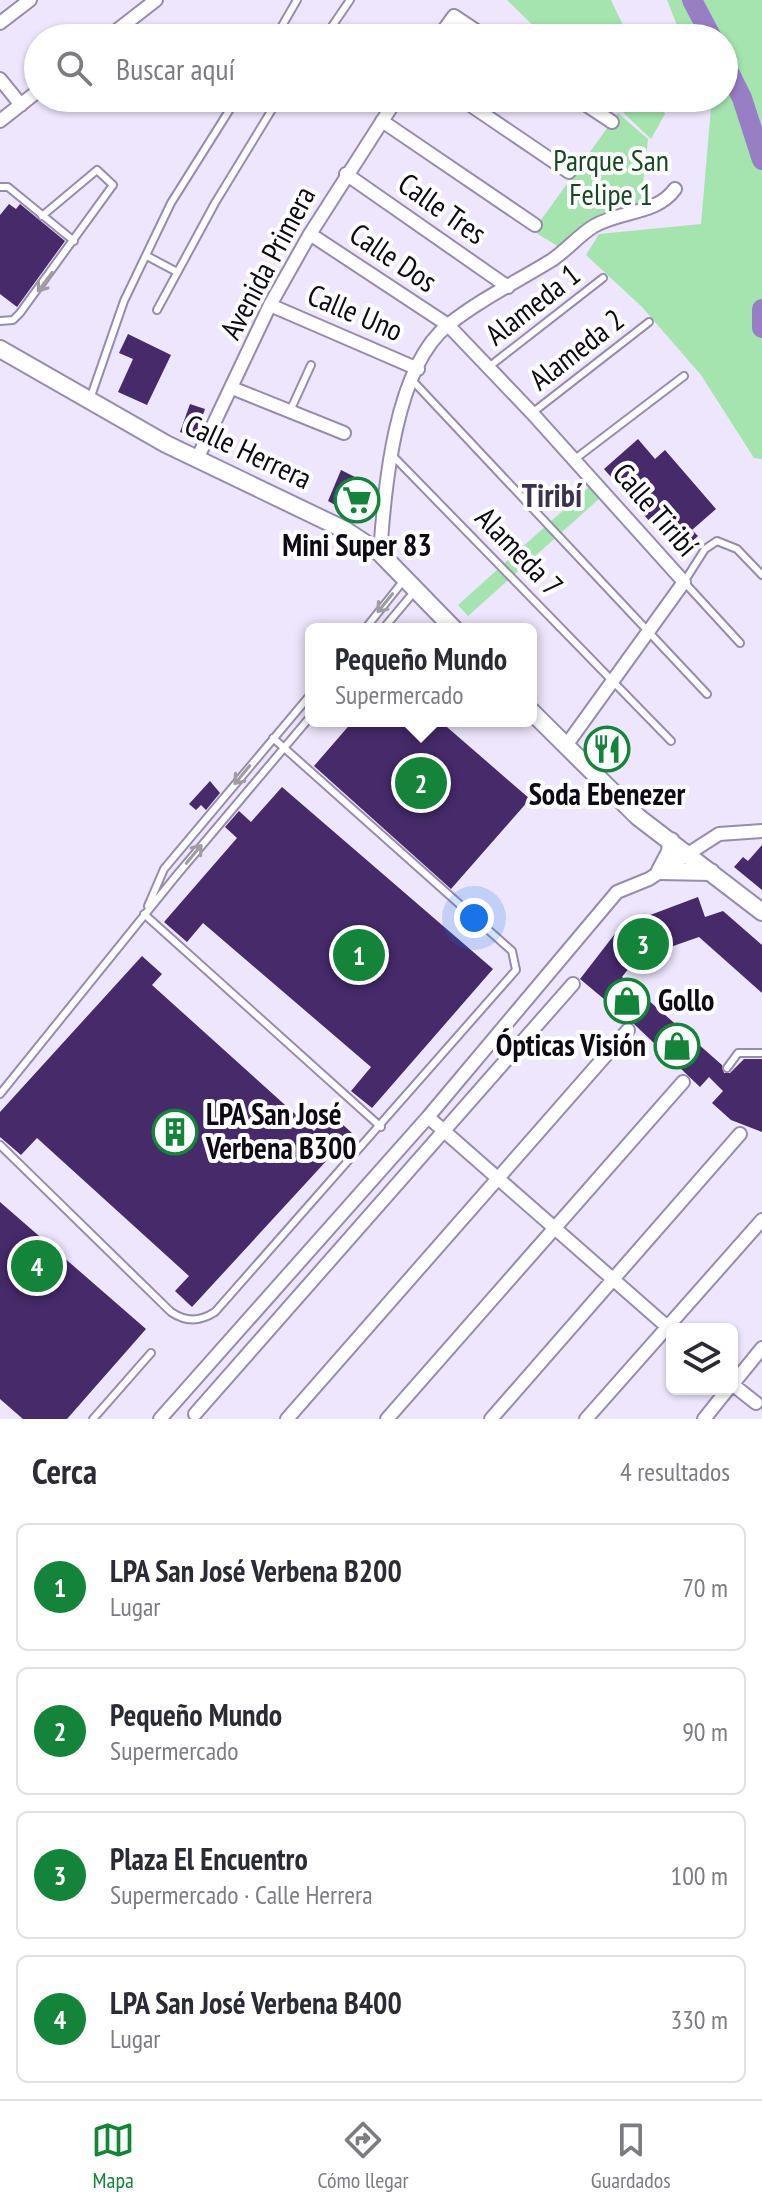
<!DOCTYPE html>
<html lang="es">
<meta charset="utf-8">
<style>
body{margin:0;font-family:"PT Sans Narrow",sans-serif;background:#f7f7f7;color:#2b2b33}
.controls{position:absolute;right:24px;bottom:24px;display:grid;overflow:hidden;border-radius:12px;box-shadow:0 2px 6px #0004}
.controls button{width:72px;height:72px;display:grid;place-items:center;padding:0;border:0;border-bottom:2px solid #e1e1e2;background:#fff;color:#2b2b33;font:40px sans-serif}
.you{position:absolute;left:474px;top:918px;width:28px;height:28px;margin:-20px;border:6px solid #fff;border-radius:50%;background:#1a73e8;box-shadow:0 0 0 12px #1a73e833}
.badge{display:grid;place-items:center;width:52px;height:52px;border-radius:50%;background:#14843b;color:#fff;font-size:26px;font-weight:700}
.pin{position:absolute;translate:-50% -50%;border:4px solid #fff;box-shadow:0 2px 8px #0006}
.popup{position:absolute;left:305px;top:623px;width:232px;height:104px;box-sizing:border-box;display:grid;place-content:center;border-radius:12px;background:#fff;filter:drop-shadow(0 2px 6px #0005);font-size:26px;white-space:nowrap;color:#7c7c81}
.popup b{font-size:30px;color:#2b2b33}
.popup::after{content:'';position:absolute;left:50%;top:100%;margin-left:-16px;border:16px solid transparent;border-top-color:#fff}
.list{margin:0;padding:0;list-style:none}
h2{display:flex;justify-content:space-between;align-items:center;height:104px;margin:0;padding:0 32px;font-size:34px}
h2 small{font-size:26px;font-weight:400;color:#7c7c81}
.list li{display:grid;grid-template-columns:52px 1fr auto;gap:24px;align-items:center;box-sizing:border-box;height:128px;margin:0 16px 16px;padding:0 16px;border:2px solid #e1e1e2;border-radius:12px}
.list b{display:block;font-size:30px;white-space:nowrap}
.list p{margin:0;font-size:26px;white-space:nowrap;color:#7c7c81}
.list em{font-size:26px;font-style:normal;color:#7c7c81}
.icon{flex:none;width:44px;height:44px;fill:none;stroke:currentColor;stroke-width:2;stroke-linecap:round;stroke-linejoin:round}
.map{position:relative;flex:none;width:762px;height:1419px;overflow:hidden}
.search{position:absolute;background:#fff;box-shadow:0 2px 6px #0004;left:24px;right:24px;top:24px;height:88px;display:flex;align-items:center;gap:20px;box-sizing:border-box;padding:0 28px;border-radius:44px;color:#7c7c81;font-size:30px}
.sheet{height:680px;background:#fff}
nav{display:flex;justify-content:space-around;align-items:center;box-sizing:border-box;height:112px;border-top:2px solid #e1e1e2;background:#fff;font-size:22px;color:#7c7c81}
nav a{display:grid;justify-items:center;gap:4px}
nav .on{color:#14843b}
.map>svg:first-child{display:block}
</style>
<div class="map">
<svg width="762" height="1419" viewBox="0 0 762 1419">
<rect width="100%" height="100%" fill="#ede6fc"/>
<path fill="#a5e4af" d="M507,0H611L629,38H546Z
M667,0H762V459L754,458L701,375L642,307L586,255L599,234L701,224L711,108L707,98H724V38H682Z
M608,98H657L665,114L651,139Z
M618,113L648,139L641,202L609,212L559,247L533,231Z
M589,487L599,499L468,616L458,605Z"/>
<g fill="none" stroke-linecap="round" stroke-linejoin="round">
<path stroke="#987ec5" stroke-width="20" d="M692,0L712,38
M724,62L742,98L762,160
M762,309V328"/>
</g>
<path fill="#462a6a" d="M9,204L16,209L20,204L65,241L17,307L0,294V215Z
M128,334L171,355L147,405L118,392L133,359L119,353Z
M190,404L205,409L195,437L180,432Z
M638,439L655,459L665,450L716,509L692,530L698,536L678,554L604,469Z
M341,470L369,484L367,490L376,493L370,515L359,511L357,517L328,501Z
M353,721H440L530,799L451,889L314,766Z
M210,781L220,793L206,810L201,805L196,810L189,804Z
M282,787L493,969L372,1108L351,1091L371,1067L203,923L187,942L164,922L237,838L225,827L239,811L251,822Z
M762,845V890L734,867L743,857L748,861Z
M698,897L705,917L723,911L762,945V993L699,937L636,959L622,977L722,1065L724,1073H730L744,1059H762V1132L731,1120L712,1103L723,1091L709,1077L700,1087L634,1024L580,979L621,926Z
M142,956L162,974L152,985L314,1131L330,1113L352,1133L192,1307L175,1291L189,1276L37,1138L21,1155L0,1137V1112Z
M0,1202L146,1329L67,1419H23L0,1399Z"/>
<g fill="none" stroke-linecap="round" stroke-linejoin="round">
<g stroke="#978cad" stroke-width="10">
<path id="lane" d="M275,38L297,0
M324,38L350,0
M0,187H8L74,241
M147,256L177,272
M157,310L215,203L279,98
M0,321L13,320L20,313L113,185L97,170L42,216
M490,366L603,278
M411,379L707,694
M90,399L124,301L171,203L237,98
M290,411L311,365
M532,413L649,322
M392,455L671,741
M575,459L684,376
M365,629L404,580
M383,629L414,592
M740,643L684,582L705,549L717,541L737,549L762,575
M148,906L164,869L311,694
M144,914L381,1127
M727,1068L738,1053H762
M0,1094L176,876L311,716
M0,1145L171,1312C186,1322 199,1322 215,1312L516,970L512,951L273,738
M93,1419L151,1353"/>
</g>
<g stroke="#978cad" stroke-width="16">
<path id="street" d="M0,23L30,0
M107,38L156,0
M438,38L454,16L487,38
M0,79L21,105
M460,98L569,172
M576,98L612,122
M0,121L38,91
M382,121L535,225
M346,174L508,287
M310,234L448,325L532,413L684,582L565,747
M270,305L418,369
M232,388L344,433
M197,459L270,305L310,234L397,98
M380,553C385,488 394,368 448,325C479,300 518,281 552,260C567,250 579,235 594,226C621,210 656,215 675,189
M428,1117L672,1331
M732,1384L756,1403
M732,1385L762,1348
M195,1414L573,984
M160,1419L428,1117L617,892L649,879L719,834L762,831
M287,1419L628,1030
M387,1419L683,1082
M491,1419L740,1134
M586,1419L762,1220
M704,1419L728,1389"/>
</g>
<g stroke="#978cad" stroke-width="20">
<path id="secondary" d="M0,349L166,444L345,530L380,553L454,629
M531,711L638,817L762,912
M671,841L670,852L660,871L711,872"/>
</g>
<use href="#lane" stroke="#fff" stroke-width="6"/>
<use href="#street" stroke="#fff" stroke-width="12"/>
<use href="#secondary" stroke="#fff" stroke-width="16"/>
</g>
<defs><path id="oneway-shaft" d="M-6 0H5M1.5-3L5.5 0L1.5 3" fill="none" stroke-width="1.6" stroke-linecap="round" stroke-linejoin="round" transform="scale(2)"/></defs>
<g stroke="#9f9da1">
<use href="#oneway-shaft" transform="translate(45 282) rotate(127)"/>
<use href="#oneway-shaft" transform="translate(385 603) rotate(129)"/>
<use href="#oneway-shaft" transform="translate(242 775) rotate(130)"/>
<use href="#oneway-shaft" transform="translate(194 854) rotate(-50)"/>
</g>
<defs>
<g id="supermarket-ring" transform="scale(2.3)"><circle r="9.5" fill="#fff" stroke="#14843b" stroke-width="1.5"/><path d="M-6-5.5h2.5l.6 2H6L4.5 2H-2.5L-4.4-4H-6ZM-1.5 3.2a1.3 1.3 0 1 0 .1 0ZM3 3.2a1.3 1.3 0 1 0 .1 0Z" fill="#14843b"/></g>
<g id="restaurant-ring" transform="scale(2.3)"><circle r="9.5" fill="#fff" stroke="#14843b" stroke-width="1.5"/><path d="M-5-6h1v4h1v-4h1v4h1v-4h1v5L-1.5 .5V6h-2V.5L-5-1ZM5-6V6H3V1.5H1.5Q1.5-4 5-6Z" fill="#14843b"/></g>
<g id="shop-ring" transform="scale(2.3)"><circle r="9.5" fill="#fff" stroke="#14843b" stroke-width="1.5"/><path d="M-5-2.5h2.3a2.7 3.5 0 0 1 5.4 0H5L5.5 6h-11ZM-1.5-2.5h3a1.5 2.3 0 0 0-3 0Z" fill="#14843b"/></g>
<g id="building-ring" transform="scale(2.3)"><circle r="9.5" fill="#fff" stroke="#14843b" stroke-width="1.5"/><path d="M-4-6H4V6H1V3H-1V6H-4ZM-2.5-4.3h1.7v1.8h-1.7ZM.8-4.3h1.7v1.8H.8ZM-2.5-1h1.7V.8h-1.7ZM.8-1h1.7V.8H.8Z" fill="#14843b"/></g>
</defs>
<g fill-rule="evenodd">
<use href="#supermarket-ring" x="357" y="500"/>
<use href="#restaurant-ring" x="607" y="749"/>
<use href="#shop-ring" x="627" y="1001"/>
<use href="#shop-ring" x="677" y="1046"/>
<use href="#building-ring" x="175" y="1132"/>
</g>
<g text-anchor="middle" stroke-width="8" stroke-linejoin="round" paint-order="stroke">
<g font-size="30" fill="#174924" stroke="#fff">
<text x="611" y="171">Parque San<tspan x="611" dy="34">Felipe 1</tspan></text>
</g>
<g font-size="30" fill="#0e0a15" stroke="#fff">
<text transform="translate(442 209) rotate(35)" y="10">Calle Tres</text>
<text transform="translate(393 258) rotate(34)" y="10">Calle Dos</text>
<text transform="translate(268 263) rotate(-62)" y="10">Avenida Primera</text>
<text transform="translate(533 305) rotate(-38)" y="10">Alameda 1</text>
<text transform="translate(355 313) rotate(23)" y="10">Calle Uno</text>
<text transform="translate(577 350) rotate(-38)" y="10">Alameda 2</text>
<text transform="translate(248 452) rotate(25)" y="10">Calle Herrera</text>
<text transform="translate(655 510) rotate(49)" y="10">Calle Tiribí</text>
<text transform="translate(519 552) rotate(46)" y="10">Alameda 7</text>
</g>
<g font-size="30" font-weight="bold" fill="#0e0a15" stroke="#fff">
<text x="357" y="556">Mini Super 83</text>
<text x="607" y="805">Soda Ebenezer</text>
<text x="658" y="1011" text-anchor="start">Gollo</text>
<text x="646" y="1056" text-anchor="end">Ópticas Visión</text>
<text x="206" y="1125" text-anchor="start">LPA San José<tspan x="206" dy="34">Verbena B300</tspan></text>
</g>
<g font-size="32" font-weight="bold" fill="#3c324e" stroke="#fff">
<text x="552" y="507">Tiribí</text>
</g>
</g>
</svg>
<div class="controls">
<button><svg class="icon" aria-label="layers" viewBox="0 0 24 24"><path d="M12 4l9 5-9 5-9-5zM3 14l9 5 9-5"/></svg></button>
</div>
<div class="you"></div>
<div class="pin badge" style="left:359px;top:955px">1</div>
<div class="pin badge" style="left:421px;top:783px">2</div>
<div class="popup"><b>Pequeño Mundo</b>Supermercado</div>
<div class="pin badge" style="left:643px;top:944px">3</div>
<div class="pin badge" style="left:37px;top:1266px">4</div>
<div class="search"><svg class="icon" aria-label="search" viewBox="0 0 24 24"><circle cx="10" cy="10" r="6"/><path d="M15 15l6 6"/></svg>Buscar aquí</div>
</div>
<section class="sheet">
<h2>Cerca<small>4 resultados</small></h2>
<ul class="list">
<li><span class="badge">1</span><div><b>LPA San José Verbena B200</b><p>Lugar</p></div><em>70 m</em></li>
<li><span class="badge">2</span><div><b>Pequeño Mundo</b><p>Supermercado</p></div><em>90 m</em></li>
<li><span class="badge">3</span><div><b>Plaza El Encuentro</b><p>Supermercado · Calle Herrera</p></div><em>100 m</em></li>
<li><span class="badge">4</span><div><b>LPA San José Verbena B400</b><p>Lugar</p></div><em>330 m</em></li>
</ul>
</section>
<nav>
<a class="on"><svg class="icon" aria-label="map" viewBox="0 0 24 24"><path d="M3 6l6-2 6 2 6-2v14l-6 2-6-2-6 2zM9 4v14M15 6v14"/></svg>Mapa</a>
<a><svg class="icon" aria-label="directions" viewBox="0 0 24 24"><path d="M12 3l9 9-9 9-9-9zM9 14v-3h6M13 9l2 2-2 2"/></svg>Cómo llegar</a>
<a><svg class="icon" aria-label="saved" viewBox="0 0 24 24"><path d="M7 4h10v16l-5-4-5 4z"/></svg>Guardados</a>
</nav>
